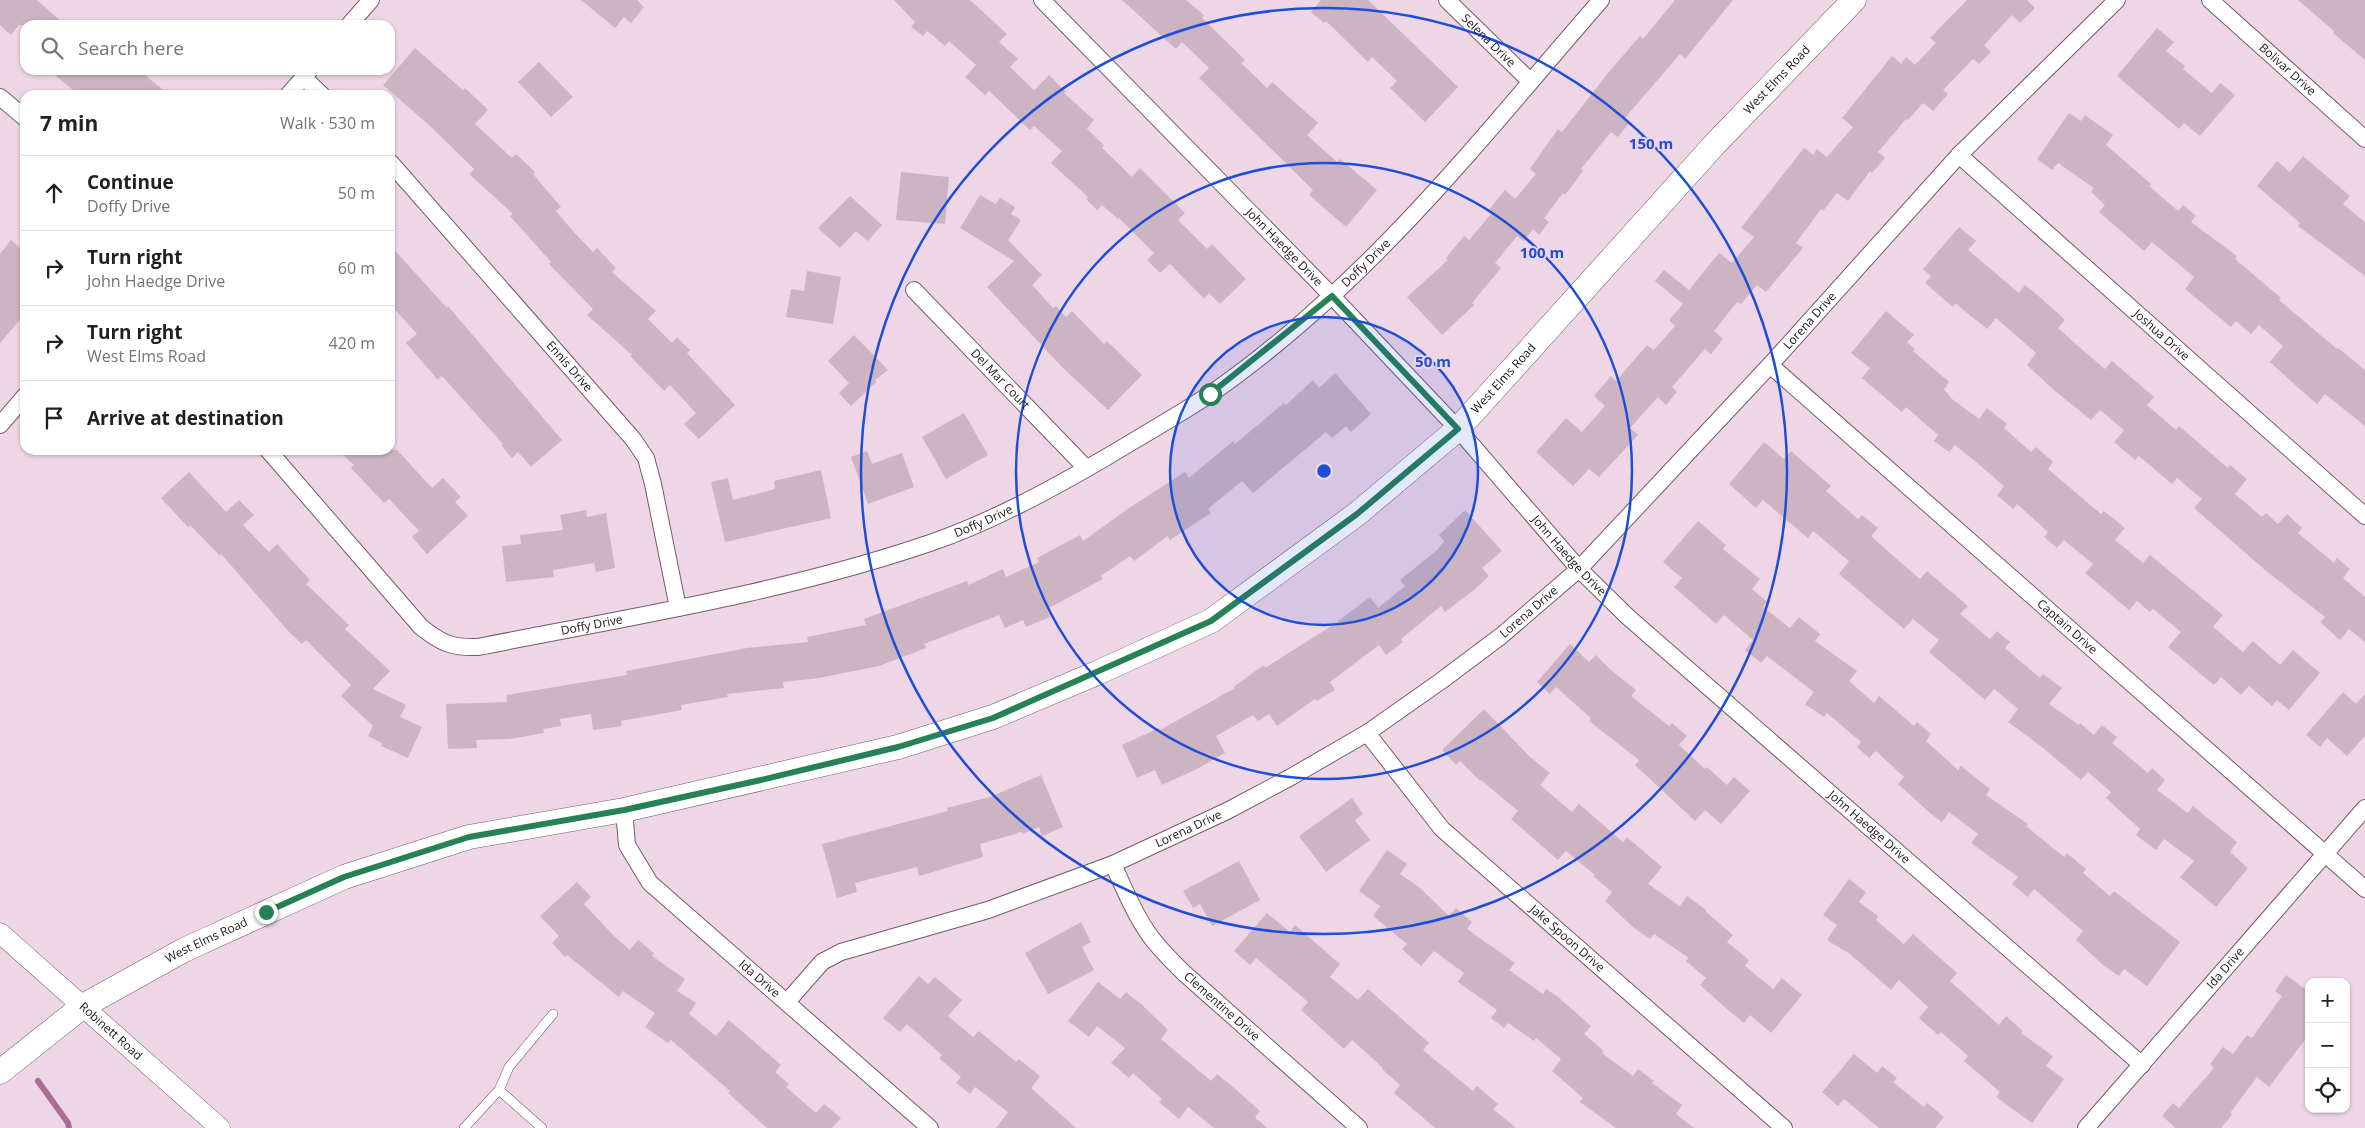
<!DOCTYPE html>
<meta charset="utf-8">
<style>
body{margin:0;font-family:"Open Sans",sans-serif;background:#f2f2f2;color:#202124}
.controls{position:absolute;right:15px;bottom:15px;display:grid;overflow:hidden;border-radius:10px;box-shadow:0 1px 4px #0004}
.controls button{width:45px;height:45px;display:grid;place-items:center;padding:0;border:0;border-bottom:1px solid #e0e0e0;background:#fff;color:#202124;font:25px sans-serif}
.stop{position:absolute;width:15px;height:15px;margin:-11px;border:4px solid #268158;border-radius:50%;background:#fff}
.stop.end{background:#268158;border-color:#fff;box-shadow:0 1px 5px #0008}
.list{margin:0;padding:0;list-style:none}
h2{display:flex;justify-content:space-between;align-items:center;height:65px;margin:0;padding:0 20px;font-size:21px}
h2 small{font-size:16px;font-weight:400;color:#757577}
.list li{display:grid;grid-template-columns:32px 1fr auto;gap:15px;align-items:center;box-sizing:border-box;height:75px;padding:0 20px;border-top:1px solid #e0e0e0}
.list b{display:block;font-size:19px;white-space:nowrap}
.list p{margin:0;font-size:16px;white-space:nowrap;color:#757577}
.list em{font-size:16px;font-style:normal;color:#757577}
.icon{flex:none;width:28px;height:28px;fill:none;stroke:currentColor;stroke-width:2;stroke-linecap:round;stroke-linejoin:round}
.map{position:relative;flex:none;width:2365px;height:1128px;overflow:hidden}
.search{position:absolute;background:#fff;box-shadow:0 1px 4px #0004;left:20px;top:20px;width:375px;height:55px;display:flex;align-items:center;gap:12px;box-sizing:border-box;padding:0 18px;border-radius:15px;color:#757577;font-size:19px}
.panel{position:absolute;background:#fff;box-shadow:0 1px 4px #0004;left:20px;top:90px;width:375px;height:365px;border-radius:15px}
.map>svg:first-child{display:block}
</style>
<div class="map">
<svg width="2365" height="1128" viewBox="0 0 2365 1128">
<rect width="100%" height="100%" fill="#efd6e6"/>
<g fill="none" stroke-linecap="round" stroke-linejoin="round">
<path stroke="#aa6d97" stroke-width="6" d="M38,1081L68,1123L69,1128"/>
</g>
<path fill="#ccb4c3" d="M0,0H37L65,25H19L11,35L0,25Z
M581,0H637L644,7L631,23L624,17L615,28Z
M894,0H970L1007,34L999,42L1018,59L1010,67L1034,90L1049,75L1066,92L1064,93L1094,120L1087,129L1104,145L1102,148L1132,177L1140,168L1185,213L1178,220L1207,249L1212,244L1246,279L1220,304L1209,293L1204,299L1170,264L1160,273L1147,260L1154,253L1119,218L1118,219L1102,205L1097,210L1086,199L1088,197L1051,163L1062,151L1034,126L1030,130L989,91L985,95L965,77L976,65L949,41L945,46L927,31L923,36L911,27L915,22Z
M1122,0H1186L1204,15L1202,18L1245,60L1241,63L1267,88L1272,82L1318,123L1307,135L1337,162L1340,159L1377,190L1346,227L1309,195L1313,190L1199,78L1209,68L1182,42L1176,49Z
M1321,0H1368L1458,87L1425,122L1390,88L1397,81L1372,57L1368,62L1326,21L1324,23L1311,12Z
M1675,0H1733L1685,59L1680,54L1624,119L1629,123L1618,137L1611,132L1581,169L1583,171L1565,195L1563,193L1544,218L1549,222L1539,235L1533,229L1524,241L1517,236L1495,263L1501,268L1472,303L1474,305L1442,335L1407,297L1448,260L1446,258L1464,236L1469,240L1491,214L1488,211L1505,190L1515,199L1536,174L1530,169L1558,129L1562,132L1608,73L1640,36L1643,39Z
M1967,0H2027L2035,8L2020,23L2012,15L1984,45L1991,52L1979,64L1973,59L1943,90L1948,94L1933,111L1923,103L1908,120L1906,119L1878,152L1885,158L1872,173L1870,171L1848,201L1837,193L1823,211L1821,209L1796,243L1803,248L1766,292L1757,285L1741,304L1737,302L1714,331L1723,339L1711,354L1705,349L1672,387L1677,392L1666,405L1658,397L1630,428L1638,435L1599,477L1589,469L1573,486L1536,452L1566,418L1582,432L1605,406L1594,396L1611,376L1616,381L1647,345L1654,350L1675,326L1669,320L1683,304L1655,281L1664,270L1689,290L1719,253L1732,263L1754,237L1741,228L1804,148L1813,155L1817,149L1827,157L1853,127L1842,118L1892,56L1901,64L1906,57L1915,65L1936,43L1930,38Z
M2298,0H2365V60L2333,33L2334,31Z
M2157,28L2174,42L2166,51L2185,66L2183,69L2212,93L2220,83L2235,95L2200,136L2184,123L2179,129L2117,76Z
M415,48L463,90L465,88L488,110L475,124L512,158L516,154L535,172L533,174L561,207L556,211L572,230L593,252L597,248L616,268L612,272L656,311L648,319L672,343L677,337L690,350L687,353L735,405L699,439L684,424L696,413L670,385L664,391L630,356L632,355L587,315L593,309L549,264L551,262L510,216L513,214L469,174L474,169L429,125L383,85Z
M539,62L573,97L551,117L518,82Z
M49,70H139L169,95H79Z
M2069,113L2081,121L2085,115L2113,135L2106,145L2151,184L2149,186L2178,211L2183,205L2196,216L2191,222L2237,256L2235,259L2281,298L2279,300L2337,349L2338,348L2365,370V426L2325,394L2317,404L2302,391L2270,362L2283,346L2259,325L2251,334L2236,321L2231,327L2185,289L2194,277L2152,242L2144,251L2099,212L2105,205L2091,192L2094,188L2058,163L2052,170L2037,159Z
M2303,156L2350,196L2343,204L2365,222V276L2298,226L2300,223L2257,186L2277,161L2290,172Z
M901,172L949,177L945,224L896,220Z
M980,195L996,204L1000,198L1015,207L1011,214L1021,220L1008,240L1042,275L1032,285L1053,308L1056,306L1066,317L1072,311L1104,344L1107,341L1142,375L1108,410L1063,368L987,287L1014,261L960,228Z
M850,196L882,225L868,241L856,231L840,248L818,228Z
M1959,227L1976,241L1968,250L2019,293L2025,285L2041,298L2065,320L2058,328L2078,346L2105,369L2112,361L2154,397L2147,405L2176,430L2179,426L2228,468L2230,465L2247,479L2235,494L2262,517L2266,513L2278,524L2287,514L2302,528L2298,533L2334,563L2337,558L2350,569L2343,578L2365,597V642L2349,629L2340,640L2320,622L2325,617L2265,570L2194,508L2202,499L2177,478L2172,484L2139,456L2135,460L2114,442L2124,430L2100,410L2091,420L2055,391L2027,365L2036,353L1996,318L1987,329L1955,303L1953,307L1925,283L1931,276L1923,269Z
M11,240L25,252V314L0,343V254Z
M390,245L447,308L448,306L562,440L531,467L518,452L512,458L501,445L503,444L442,376L438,380L406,343L417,334L390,304Z
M807,271L841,277L833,324L786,317L791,289L804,291Z
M1886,311L1914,335L1907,342L1915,349L1913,351L1949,382L1944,389L1952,399L1979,419L1987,408L2007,424L2004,428L2031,452L2036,447L2053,462L2048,469L2101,514L2104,511L2125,528L2115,540L2143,563L2150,555L2223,615L2213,627L2243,652L2253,641L2280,665L2293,650L2320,673L2289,710L2277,700L2272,706L2249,686L2241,695L2221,677L2214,685L2168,647L2181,632L2153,609L2150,612L2137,601L2129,610L2085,573L2093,564L2064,540L2057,548L2044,537L2048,532L2017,504L2013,509L1997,495L2004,486L1976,462L1955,445L1949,452L1934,441L1938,435L1906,407L1902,412L1862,378L1870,368L1851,353Z
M854,335L888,370L875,380L876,382L851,406L839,393L849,383L828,361Z
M1335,373L1371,414L1351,432L1346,426L1332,438L1326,432L1253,493L1242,481L1208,509L1211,513L1170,540L1168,536L1134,561L1130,556L1101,576L1103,579L1047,609L1050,617L1026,627L1023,620L1005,628L999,615L924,644L926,648L879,666L819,678L783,682L784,688L727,694L728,697L681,705L682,710L621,721L622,726L593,730L591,714L560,719L561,726L543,729L544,733L509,739L476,740L477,748L448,749L446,704L507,702L506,695L627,675L626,671L747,648L808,642L807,637L866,625L864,619L967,581L968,585L1003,569L1006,577L1039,562L1037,558L1080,535L1083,541L1132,506L1185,472L1189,478L1233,441L1235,444L1284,403L1286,405L1313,380L1319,388Z
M964,413L988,455L946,479L922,437Z
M1764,442L1784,459L1791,451L1831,486L1826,491L1858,519L1862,515L1878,528L1871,536L1891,554L1920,579L1927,571L1968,606L1960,614L1990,639L1997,631L2010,642L2005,648L2040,678L2043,674L2062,688L2049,704L2079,725L2080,723L2094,735L2102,725L2117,737L2112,743L2148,773L2152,768L2165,780L2157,790L2188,813L2193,806L2237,842L2230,852L2248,868L2216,907L2180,877L2194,861L2164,839L2156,850L2136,835L2140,829L2106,798L2111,792L2088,772L2081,780L2042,747L2008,722L2018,709L1994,689L1985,700L1929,652L1939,640L1913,619L1904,629L1839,574L1849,561L1813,531L1808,538L1763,500L1756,508L1729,484Z
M337,450H397L432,488L443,478L461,497L455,502L468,516L427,554L412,537L419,531L389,499L384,503L351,468L354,465Z
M867,451L872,464L902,453L914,487L868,504L851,457Z
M821,470L831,518L725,542L711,482L728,478L733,500L775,489L774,481Z
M189,472L226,512L239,500L254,515L243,525L269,552L277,544L310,580L306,584L349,625L345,629L390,671L373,689L406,705L400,717L422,727L408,758L381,746L382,743L368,736L373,726L341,696L351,685L306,640L302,644L290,633L221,554L220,556L190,525L188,527L161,498Z
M586,510L587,517L606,513L615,568L596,572L594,563L553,570L554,577L506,582L502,546L521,544L520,535L563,530L560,515Z
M1465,510L1502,551L1482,568L1489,576L1474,590L1445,612L1441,606L1401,639L1403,642L1386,655L1379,645L1330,682L1335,690L1317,701L1315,699L1277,726L1269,714L1258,721L1253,715L1216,736L1225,753L1195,770L1162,785L1155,770L1137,778L1122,745L1159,728L1160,730L1235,688L1233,687L1264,665L1265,668L1333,625L1370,597L1378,608L1405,586L1400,580L1437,550L1444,541L1439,535Z
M1698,521L1726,545L1723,549L1760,579L1752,589L1767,602L1763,607L1790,628L1799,617L1820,634L1815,641L1857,671L1849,681L1874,703L1879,696L1914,726L1917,722L1931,734L1926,741L1958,770L1961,766L1990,789L1986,795L2028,824L2026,826L2064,857L2067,853L2086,869L2083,873L2110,896L2114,891L2180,942L2147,986L2124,969L2119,976L2103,965L2076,940L2083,931L2034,889L2028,897L2012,884L2018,877L1971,843L1978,834L1949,812L1942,822L1930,813L1898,784L1904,777L1876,751L1869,758L1857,747L1861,742L1827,713L1824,717L1805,704L1814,692L1767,656L1761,663L1745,650L1753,640L1724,615L1716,624L1674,587L1682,578L1663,562Z
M1570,644L1589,662L1596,655L1611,670L1636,690L1631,696L1669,726L1672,723L1687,736L1679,745L1705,769L1707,767L1727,785L1734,777L1750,791L1721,824L1705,810L1695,821L1635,765L1639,760L1589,721L1591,718L1556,687L1550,694L1537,682Z
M2343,692L2356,704L2365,694V736L2347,756L2327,738L2320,747L2306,735Z
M1484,709L1529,756L1550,773L1540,785L1572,812L1579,804L1623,842L1627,837L1662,867L1648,884L1680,906L1687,896L1706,910L1705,911L1733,935L1727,942L1749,960L1745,966L1773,989L1782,978L1802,995L1771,1033L1750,1015L1744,1023L1727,1009L1700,985L1706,978L1686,961L1689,958L1654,934L1650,939L1634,928L1605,901L1612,892L1593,876L1595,875L1566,851L1558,860L1511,819L1518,811L1481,780L1480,781L1460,761L1456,765L1442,750Z
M1041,775L1063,827L1042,836L1039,827L1022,834V832L980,844L983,857L919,876L917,867L855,883L857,892L837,898L822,844L948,811L947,808L990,797Z
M1352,798L1363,814L1355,820L1370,840L1326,872L1299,836Z
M1387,850L1407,864L1400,874L1419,887L1449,916L1456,908L1472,922L1467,929L1515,963L1509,970L1543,994L1546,989L1558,997L1591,1026L1584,1034L1604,1051L1602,1053L1633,1076L1638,1069L1654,1081L1652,1083L1682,1105L1676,1114L1694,1128H1616L1580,1102L1583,1098L1552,1071L1561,1059L1536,1038L1534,1041L1508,1023L1504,1028L1491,1018L1497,1010L1458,982L1464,973L1434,951L1421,966L1402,949L1407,944L1373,916L1380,906L1359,891Z
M1239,861L1260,900L1212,926L1200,904L1193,908L1183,891Z
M1849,879L1866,892L1859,902L1878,916L1876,920L1904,944L1913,934L1957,973L1950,981L1999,1025L2006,1016L2023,1031L2021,1033L2053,1056L2046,1066L2064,1079L2032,1123L1996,1097L2000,1092L1964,1061L1968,1056L1941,1032L1938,1035L1919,1018L1928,1007L1899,980L1891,990L1850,954L1827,940L1837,925L1823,915Z
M577,882L591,897L584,904L613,935L630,950L638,940L654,953L652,956L685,979L677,991L696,1003L689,1014L716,1036L729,1020L781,1065L775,1072L789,1084L786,1087L816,1113L824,1104L841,1118L832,1128H767L728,1093L730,1091L671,1040L668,1043L645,1027L655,1013L623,991L619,997L567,955L565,957L552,943L559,936L540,916Z
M1267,913L1290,932L1295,925L1340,964L1330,977L1358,1000L1368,989L1429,1043L1423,1050L1473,1091L1477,1086L1498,1104L1493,1109L1516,1128H1435L1394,1093L1400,1085L1382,1069L1383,1068L1352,1040L1344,1049L1301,1010L1308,1002L1256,958L1250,965L1234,951Z
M1081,922L1091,942L1082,947L1094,970L1048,994L1025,953Z
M2286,975L2309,992V1035L2301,1045L2269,1087L2257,1077L2230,1113L2232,1115L2221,1128H2176L2162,1116L2173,1103L2179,1108L2214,1068L2210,1064L2223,1047L2233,1054L2247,1035L2252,1038L2282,996L2275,991Z
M919,976L928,984L935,977L962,1000L948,1016L973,1037L979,1031L1016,1062L1019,1059L1040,1076L1031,1088L1076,1128H996L1008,1112L975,1087L970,1094L956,1083L961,1077L939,1058L942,1055L907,1024L900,1032L883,1018Z
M1098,982L1120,999L1126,992L1142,1005L1168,1030L1161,1039L1211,1081L1217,1074L1233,1087L1260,1111L1255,1117L1267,1128H1214L1188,1107L1179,1119L1159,1102L1162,1099L1133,1073L1129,1078L1111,1063L1125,1048L1097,1026L1089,1037L1068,1021Z
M1854,1054L1877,1073L1882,1066L1897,1078L1893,1082L1924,1107L1927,1103L1944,1117L1935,1128H1879L1844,1099L1838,1106L1822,1092Z"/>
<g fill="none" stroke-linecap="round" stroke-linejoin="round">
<g stroke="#725c6a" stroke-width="10">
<path id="service" d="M499,1090L509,1067L553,1014
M464,1128L499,1090L542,1128"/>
</g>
<g stroke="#725c6a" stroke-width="18">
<g id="minor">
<path id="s1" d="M1042,0L1332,296L1458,429L1579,569L1628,617L2142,1065"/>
<path id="s2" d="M1447,0L1530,81"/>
<path id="s3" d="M2210,0L2365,139"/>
<path d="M349,25L371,0"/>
<path d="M303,77L322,95"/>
<path d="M288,95L310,70"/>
<path d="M0,97L25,118"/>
<path id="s4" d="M1959,155L2365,516"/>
<path id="s5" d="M390,162L633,439L646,458L653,484L678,608"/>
<path id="s6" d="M914,290L1086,468"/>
<path id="s7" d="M1770,365L2365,889"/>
<path d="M0,425L25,396"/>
<path id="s8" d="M268,450L421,627C441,643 452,648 478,647C630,617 783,593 930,543C991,522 1050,490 1105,458C1140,437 1175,417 1209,395C1272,352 1339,292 1392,237C1465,162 1532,79 1601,0"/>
<path id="s9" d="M1367,733L1442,829L1784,1128"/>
<path id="s10" d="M624,810L627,845L650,883L930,1128"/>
<path id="s11" d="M1113,864C1123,886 1132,909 1146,930C1156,946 1171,960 1184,973L1359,1128"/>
<path id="s12" d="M787,1002L822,962L841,952L988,910L1113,864L1227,811L1291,777L1367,733L1441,681L1501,636L1579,569L1770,365L1959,155L2117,0"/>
<path id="s13" d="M2086,1128L2365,808"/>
</g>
</g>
<g stroke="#725c6a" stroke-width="21">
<g id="tertiary">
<path id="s14" d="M0,933L220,1128"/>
</g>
</g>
<g stroke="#725c6a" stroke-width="25">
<g id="secondary">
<path id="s15" d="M0,1072L83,1006L184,950L344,877L469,837L624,810L898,747L993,717L1097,673L1211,621L1357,514L1458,429L1714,145L1854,0"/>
</g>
</g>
<use href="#service" stroke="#fff" stroke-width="9"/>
<use href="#minor" stroke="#fff" stroke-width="16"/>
<use href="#tertiary" stroke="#fff" stroke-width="20"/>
<use href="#secondary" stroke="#fff" stroke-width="24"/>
</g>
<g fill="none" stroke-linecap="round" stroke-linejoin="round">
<path stroke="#268158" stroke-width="6" d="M266,912L344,877L469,837L624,810L761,780L898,747L993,718L1211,621L1357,514L1458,429L1332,296L1210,394"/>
</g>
<circle cx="1324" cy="471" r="154" fill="#1d4ed8" fill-opacity=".12"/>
<g fill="none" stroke="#1d4ed8" stroke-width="2.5">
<circle cx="1324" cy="471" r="154"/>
<circle cx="1324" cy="471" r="308"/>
<circle cx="1324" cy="471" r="463"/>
</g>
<g text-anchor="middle" stroke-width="4" stroke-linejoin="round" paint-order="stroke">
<g font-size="12" fill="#1e151b" stroke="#efd6e6">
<text dy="4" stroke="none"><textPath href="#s2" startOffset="58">Selena Drive</textPath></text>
<text dy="4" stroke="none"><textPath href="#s3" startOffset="104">Bolivar Drive</textPath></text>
<text dy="4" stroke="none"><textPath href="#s15" startOffset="2091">West Elms Road</textPath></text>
<text dy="4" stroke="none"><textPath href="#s1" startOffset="346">John Haedge Drive</textPath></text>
<text dy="4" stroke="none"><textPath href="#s8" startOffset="1282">Doffy Drive</textPath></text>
<text dy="4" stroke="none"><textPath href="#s12" startOffset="1254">Lorena Drive</textPath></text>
<text dy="4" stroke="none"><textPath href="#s4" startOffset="271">Joshua Drive</textPath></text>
<text dy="4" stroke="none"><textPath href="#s5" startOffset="272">Ennis Drive</textPath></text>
<text dy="4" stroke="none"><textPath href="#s15" startOffset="1686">West Elms Road</textPath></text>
<text dy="4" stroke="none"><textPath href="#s6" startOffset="124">Del Mar Court</textPath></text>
<text dy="4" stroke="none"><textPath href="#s8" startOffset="818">Doffy Drive</textPath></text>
<text dy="4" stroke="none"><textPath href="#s1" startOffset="766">John Haedge Drive</textPath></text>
<text dy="4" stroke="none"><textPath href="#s12" startOffset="849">Lorena Drive</textPath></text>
<text dy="4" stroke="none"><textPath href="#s8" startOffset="412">Doffy Drive</textPath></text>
<text dy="4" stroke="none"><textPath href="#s7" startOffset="396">Captain Drive</textPath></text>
<text dy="4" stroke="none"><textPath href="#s12" startOffset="444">Lorena Drive</textPath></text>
<text dy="4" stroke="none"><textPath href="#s1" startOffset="1171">John Haedge Drive</textPath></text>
<text dy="4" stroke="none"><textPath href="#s9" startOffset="288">Jake Spoon Drive</textPath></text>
<text dy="4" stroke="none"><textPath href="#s15" startOffset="246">West Elms Road</textPath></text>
<text dy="4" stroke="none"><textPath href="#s13" startOffset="212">Ida Drive</textPath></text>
<text dy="4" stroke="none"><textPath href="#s10" startOffset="225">Ida Drive</textPath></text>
<text dy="4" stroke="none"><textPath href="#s11" startOffset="182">Clementine Drive</textPath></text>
<text dy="4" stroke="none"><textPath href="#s14" startOffset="148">Robinett Road</textPath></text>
</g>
</g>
<circle cx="1324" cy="471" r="8" fill="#1d4ed8" stroke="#efd6e6" stroke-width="2.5"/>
<g font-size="15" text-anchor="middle" font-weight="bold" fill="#1d4ed8" stroke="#efd6e6" stroke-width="4" stroke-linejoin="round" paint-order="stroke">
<text x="1651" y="149">150 m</text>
<text x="1542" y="258">100 m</text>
<text x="1433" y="367">50 m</text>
</g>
</svg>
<div class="controls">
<button>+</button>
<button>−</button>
<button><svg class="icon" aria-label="locate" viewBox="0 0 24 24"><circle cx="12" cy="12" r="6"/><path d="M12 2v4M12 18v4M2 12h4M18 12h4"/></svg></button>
</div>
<div class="stop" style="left:1210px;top:394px"></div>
<div class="stop end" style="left:266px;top:912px"></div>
<div class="search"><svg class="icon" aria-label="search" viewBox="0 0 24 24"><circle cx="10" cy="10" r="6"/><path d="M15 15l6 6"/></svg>Search here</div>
<section class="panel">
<h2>7 min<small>Walk · 530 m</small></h2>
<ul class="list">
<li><svg class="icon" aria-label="ahead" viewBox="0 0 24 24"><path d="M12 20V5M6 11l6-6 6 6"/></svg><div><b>Continue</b><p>Doffy Drive</p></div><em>50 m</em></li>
<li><svg class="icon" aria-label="right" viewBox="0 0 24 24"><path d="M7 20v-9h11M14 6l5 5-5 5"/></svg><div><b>Turn right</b><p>John Haedge Drive</p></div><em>60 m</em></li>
<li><svg class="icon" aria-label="right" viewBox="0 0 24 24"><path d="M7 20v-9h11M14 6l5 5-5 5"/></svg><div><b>Turn right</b><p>West Elms Road</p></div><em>420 m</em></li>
<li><svg class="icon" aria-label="arrive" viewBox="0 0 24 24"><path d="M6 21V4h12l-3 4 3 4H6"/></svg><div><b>Arrive at destination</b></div></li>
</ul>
</section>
</div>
